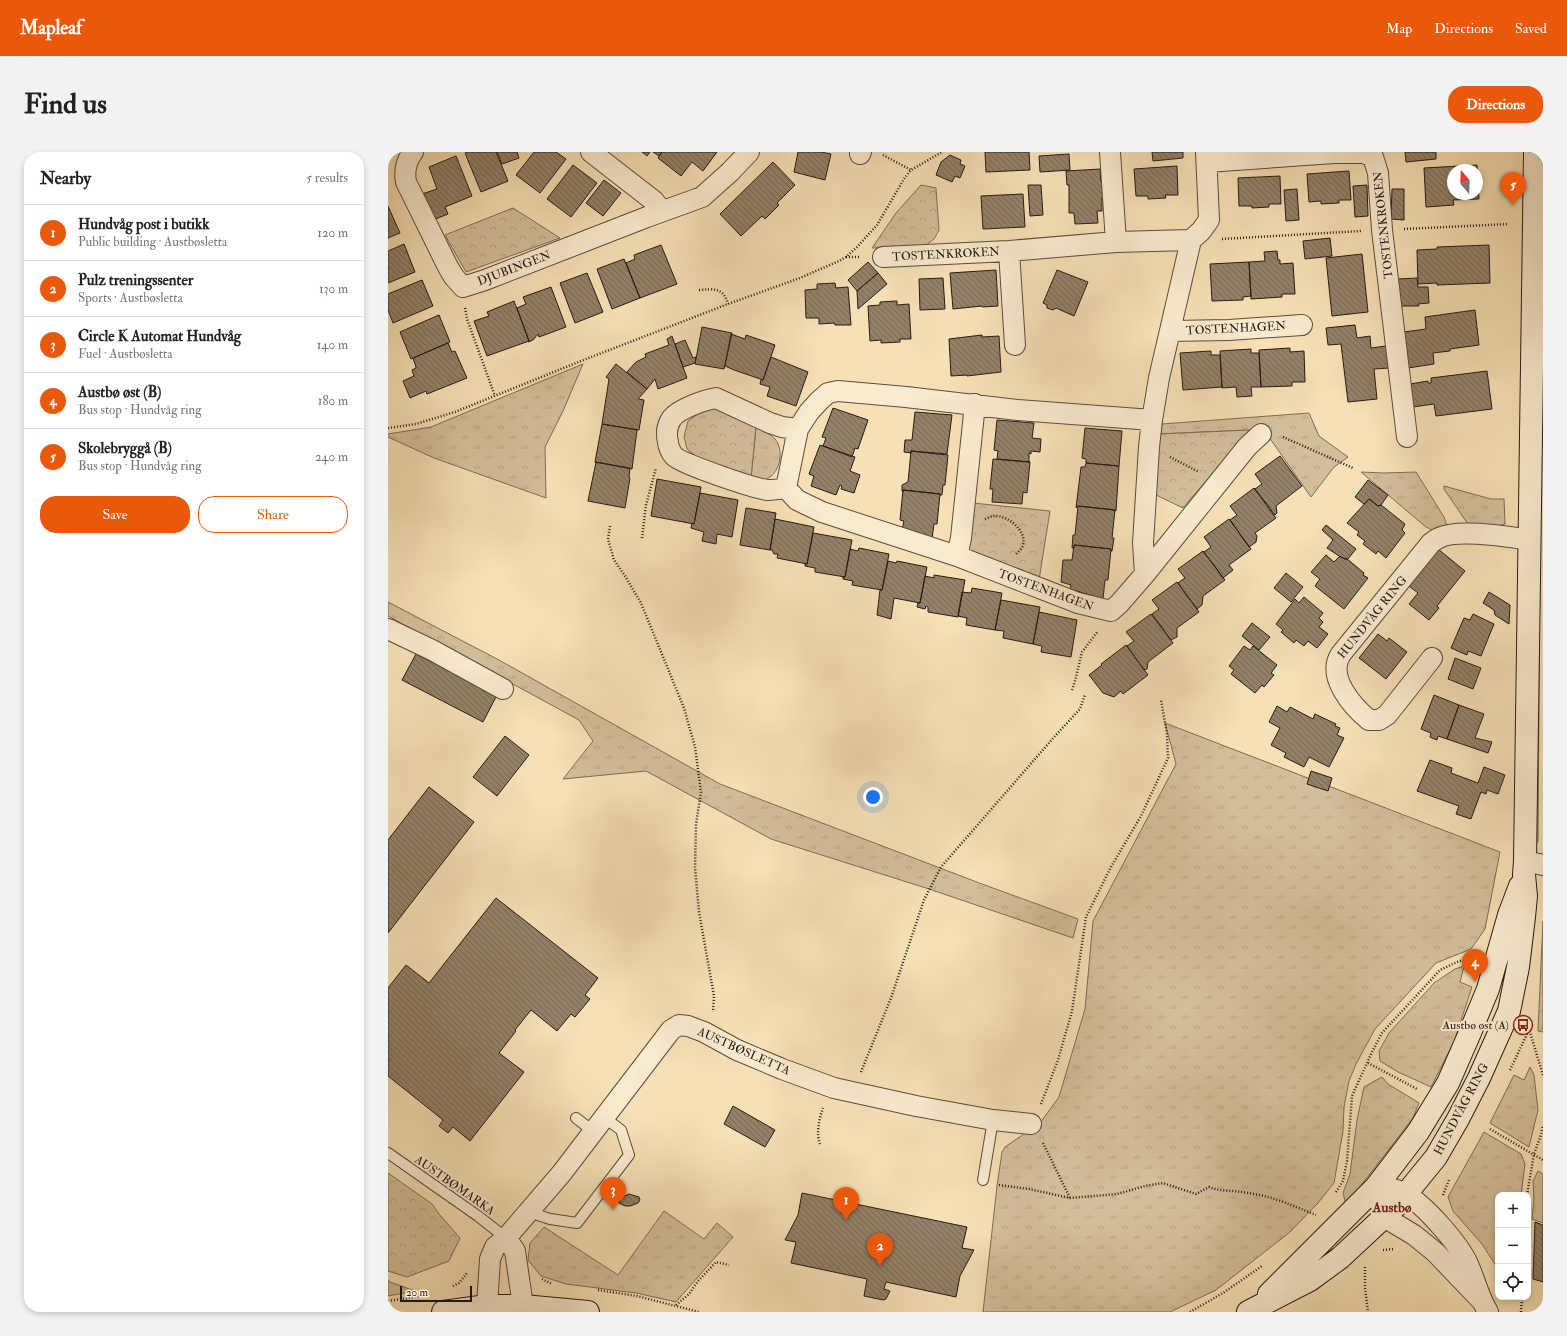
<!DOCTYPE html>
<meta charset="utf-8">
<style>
body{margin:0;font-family:"IM FELL Double Pica",serif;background:#f2f2f2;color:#222}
.controls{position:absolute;right:12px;bottom:12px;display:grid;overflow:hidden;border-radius:8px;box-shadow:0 2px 6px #0003}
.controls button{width:36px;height:36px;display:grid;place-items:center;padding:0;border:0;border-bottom:1px solid #e0e0e0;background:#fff;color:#222;font:20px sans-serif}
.compass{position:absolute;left:1059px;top:12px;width:36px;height:36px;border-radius:50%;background:#fff;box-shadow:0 2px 6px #0003;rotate:341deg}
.scale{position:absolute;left:12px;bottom:10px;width:72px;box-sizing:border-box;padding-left:4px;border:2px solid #261a15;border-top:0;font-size:11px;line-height:14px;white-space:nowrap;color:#261a15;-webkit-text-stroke:3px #f9ebcf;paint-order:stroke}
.you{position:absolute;left:485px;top:645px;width:14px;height:14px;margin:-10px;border:3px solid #fff;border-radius:50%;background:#1a73e8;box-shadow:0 0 0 6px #1a73e833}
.badge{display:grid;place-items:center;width:26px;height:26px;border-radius:50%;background:#ea580c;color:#fff;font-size:13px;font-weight:700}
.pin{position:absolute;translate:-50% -33px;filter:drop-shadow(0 1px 2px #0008)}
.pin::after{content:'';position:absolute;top:21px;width:14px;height:12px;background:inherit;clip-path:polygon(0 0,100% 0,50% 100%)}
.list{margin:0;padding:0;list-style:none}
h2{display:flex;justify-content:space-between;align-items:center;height:52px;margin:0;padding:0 16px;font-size:17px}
h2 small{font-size:13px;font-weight:400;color:#767676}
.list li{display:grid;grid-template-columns:26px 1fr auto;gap:12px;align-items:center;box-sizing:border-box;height:56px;padding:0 16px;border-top:1px solid #e0e0e0}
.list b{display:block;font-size:15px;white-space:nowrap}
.list p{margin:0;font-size:13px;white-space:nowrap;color:#767676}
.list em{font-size:13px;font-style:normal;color:#767676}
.actions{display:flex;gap:8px;padding:12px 16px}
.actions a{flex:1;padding:9px 0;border:1px solid #ea580c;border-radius:16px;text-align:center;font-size:14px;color:#ea580c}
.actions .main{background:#ea580c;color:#fff}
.icon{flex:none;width:22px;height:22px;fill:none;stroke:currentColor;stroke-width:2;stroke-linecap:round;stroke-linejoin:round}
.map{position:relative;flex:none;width:1155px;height:1160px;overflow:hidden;border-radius:16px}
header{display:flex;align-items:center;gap:24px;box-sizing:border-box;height:56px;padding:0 20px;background:#ea580c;color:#fff}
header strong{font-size:19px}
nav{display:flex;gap:22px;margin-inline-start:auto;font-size:14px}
.intro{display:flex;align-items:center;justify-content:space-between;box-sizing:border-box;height:96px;padding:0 24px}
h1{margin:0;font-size:28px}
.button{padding:10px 18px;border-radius:16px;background:#ea580c;color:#fff;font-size:14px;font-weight:700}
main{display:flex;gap:24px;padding:0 24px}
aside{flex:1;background:#fff;border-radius:16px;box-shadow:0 2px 6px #0003}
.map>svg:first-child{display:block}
</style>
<header>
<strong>Mapleaf</strong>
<nav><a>Map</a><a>Directions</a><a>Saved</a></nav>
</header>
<div class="intro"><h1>Find us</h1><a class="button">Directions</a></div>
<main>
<aside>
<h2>Nearby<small>5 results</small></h2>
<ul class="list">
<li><span class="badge">1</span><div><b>Hundvåg post i butikk</b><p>Public building · Austbøsletta</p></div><em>120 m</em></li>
<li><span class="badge">2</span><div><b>Pulz treningssenter</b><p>Sports · Austbøsletta</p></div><em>130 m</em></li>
<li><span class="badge">3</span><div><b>Circle K Automat Hundvåg</b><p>Fuel · Austbøsletta</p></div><em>140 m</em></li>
<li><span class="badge">4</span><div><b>Austbø øst (B)</b><p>Bus stop · Hundvåg ring</p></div><em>180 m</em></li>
<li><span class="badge">5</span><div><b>Skolebryggå (B)</b><p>Bus stop · Hundvåg ring</p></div><em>240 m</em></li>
</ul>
<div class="actions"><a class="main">Save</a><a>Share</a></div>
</aside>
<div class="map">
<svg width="1155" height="1160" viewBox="0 0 1155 1160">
<defs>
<pattern id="grass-tufts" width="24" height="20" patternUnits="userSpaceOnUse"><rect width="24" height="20" fill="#d3be9a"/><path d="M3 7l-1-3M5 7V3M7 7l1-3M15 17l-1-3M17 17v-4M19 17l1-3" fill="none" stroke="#b5a384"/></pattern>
<pattern id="forest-crowns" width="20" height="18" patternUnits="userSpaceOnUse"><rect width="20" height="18" fill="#d3be9a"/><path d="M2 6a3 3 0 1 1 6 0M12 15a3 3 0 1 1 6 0" fill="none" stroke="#b5a384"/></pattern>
<pattern id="building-back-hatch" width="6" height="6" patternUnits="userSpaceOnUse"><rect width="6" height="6" fill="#928168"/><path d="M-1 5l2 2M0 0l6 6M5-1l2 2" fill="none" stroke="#776954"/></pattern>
</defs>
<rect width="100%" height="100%" fill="#f6e0b5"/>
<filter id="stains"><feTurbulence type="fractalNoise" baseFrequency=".005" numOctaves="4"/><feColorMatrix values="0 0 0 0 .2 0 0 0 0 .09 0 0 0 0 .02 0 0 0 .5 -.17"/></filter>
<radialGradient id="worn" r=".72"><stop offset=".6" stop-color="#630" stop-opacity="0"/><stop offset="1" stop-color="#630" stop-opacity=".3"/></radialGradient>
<path fill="url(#grass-tufts)" stroke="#7c6c58" d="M195,212L175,259L157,295L158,346L46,306L0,285V282L43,275Z
M921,261L931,284L960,305L946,315L923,345L883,288L871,278H861L770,282L774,272Z
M368,275C374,279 383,282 387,287C397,298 392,325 375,328C372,329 366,327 363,326Z
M973,320L996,321L1028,320L1056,365L1059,374L1044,378L1038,375Z
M1056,334L1103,347H1116L1117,372L1104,376L1082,375L1056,337Z
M1152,404L1150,690L1146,689Z
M0,450L111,508L332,632L594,732L690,767L685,786L541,737L383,687L258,619L175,627L205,589L191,568L0,464Z
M777,571L1112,700L1097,777L1083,797L1048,811L987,877L968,912L961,929L956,955L955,979L946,1031L930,1051L902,1080L828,1138L782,1160H595L609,1034L614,1000L617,995L652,971L671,945L697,857L705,769L788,612Z
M1076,814L1072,830L1084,835L1066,890L1043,935L1010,920L992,909L991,899L1001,881L1046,831L1067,817Z
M1142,915L1146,923L1150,958L1141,995L1102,971L1126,923L1136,928Z
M994,925L1000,932L1031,951L1025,966L958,1053L955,1041L962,1022L969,968L976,935Z
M1096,980L1133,1002L1137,1012L1133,1043H1110V1117L1094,1092L1065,1059L1060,1045Z
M1150,1019L1155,1022V1071L1144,1067L1146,1048L1145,1029Z
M276,1059L316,1087L329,1071L345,1085L288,1150L248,1141L178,1132L153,1124L140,1108L142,1091L156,1075L230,1123Z
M0,1128L2,1130L27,1139L0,1144Z"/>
<path fill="url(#forest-crowns)" stroke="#7c6c58" d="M533,33L548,36L551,78L546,87L537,94L484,96L508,61Z
M125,56L172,86L78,120L57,83Z
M328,255L368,275L363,326L311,307L299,297L296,285L300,269L314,259Z
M861,278L795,356L764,341L770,282Z
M585,351L662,359L651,428L581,401Z
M1155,769V880L1150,879Z
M0,1021L44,1052L51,1062L72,1086L61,1109L19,1125L0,1119Z"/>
<path fill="url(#building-back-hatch)" stroke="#261a15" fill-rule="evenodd" d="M79,0H108L120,29L93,40L77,1Z
M109,0H129L131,6L114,12Z
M146,0H168L178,7L152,41L128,23Z
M254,0H262L259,4Z
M265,0H274L271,4Z
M274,0H329L315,19L304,10L293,24L270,6Z
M410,0H433L443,2L437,28L406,20Z
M597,0H641L642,18L598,20Z
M764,0H795V6L765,9Z
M1017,0H1048V7L1018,10Z
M681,2L682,18L652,20L651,4Z
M562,3L573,8L572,12L577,14L572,26L567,24L564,30L548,23L553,10Z
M68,4L84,44L57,55L60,62L45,68L34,42L49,37L41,15Z
M385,10L407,33L389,51L391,53L377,67L374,64L353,84L332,62Z
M185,13L209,31L183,65L159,47Z
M1089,13L1091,47L1065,48L1066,53L1038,55L1036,16ZM1065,18H1089V42H1065Z
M789,14L790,43H777L778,46L760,47V44H748L746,17Z
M712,17L713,30H716V46H714V59H709L710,71L687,72L686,61H681V33H679L678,19Z
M961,19L963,48H951V51L933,52V49L921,50L919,22Z
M892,24L893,52H881V55L864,56V54H851L850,26Z
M216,28L233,41L215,64L198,51Z
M640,33H653L655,63L642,64Z
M979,33L980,64L967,65L965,34Z
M909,37L911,68L898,69L896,38Z
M1004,37H1016V68L1003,67Z
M635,42L637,75L595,77L593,44Z
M0,54L12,81L0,86Z
M942,86L944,104L917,107L915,89Z
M16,92L27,120L0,131V99Z
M273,93L289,132L252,146L238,111L247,107L246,103Z
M1101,93L1102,131L1049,133V131L1030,132L1029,98L1049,97V95Z
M889,99L890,108H892V112L905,111L907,142H894V145L863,147L861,110L877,109L876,100Z
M974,102L980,160L944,164L938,106Z
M236,107L252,146L224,157L209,117Z
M480,110L490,121L469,139L460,128Z
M861,110L863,144L855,145V148L824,149L822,112Z
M608,118L610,154L594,155V154L565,157L562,121Z
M669,118L700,130L686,164L668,156L665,158L659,156V153L655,151Z
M199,121L215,160L187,171L172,131Z
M490,121L499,132L470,157L469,139Z
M555,126L557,157L532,158L531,127Z
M1029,126L1030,135H1040L1041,151L1030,152L1031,154H1012L1010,127Z
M34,128L45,154L5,171L0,158V142Z
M447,131L448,136L460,135L463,173H447L446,171L431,172V166H418L417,138L429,137V132Z
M163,135L178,175L151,185L150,182L145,188L140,190L141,189L129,156L138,152L135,145Z
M126,149L141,189L99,204L86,169L101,164L99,160Z
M509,149V153L521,152L523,187H512V190L493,191V188L482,189L480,154L492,153V150Z
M1087,158L1091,193L1062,197V199L1045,201L1046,212L1020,216L1016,180L1038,177L1037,165Z
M51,163L62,190L23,207L12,180Z
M967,173L969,186L982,184L983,196L998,194L1001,216L986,217L989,247L960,250L953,192L940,193L938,176Z
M314,175L344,181L336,217L307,212Z
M343,182L357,187L358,183L387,193L375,228L346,218L337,214Z
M594,183V185L611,184L613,220L579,224V223L563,224L561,187Z
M284,184L299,226L270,237L267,227L259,237L239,220L248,210L258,205L257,202L281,193L279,187Z
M297,188L305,206L308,205L307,211L295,215L287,192Z
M60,191L64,200L67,199L79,226L39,242L38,239L22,246L15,229L26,224L24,218L28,216V215L25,206Z
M902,196V200L916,199L917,230H904V234L873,235L871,198Z
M863,197V201H871L873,235H863L864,244L849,245L848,235L834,236L832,199Z
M823,199V203H832L834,235L795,238L792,201Z
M383,205L420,220L408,254L379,244L382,235L372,232L373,228H375Z
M228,212L259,237L250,247L256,248L251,278L214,272L221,227L218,225Z
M1099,219L1104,257L1048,264L1046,252L1025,255L1022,232L1040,229V231H1043V226Z
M445,256L480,268L470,297L467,296L464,305L435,294L438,286L434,285Z
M527,260L564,263L559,302L523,299V301L516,300L517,288H524Z
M609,268L646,271L644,286L653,287L652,300L643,299V302L641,301V310L609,307L610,299L606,298Z
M214,272L249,278L244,317L207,310Z
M697,276L734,279L731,314L698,311V307L694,306Z
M432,293L467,305L462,319L472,323L466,341L453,337L454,334L452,333L448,343L423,334L426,324L421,322Z
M523,299L560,303L557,333H555L554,343H552V342L515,338V340L514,339V333L520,330Z
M892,304L914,334L888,354L889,361L887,363L867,337L874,332L867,322Z
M605,307L642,310L639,341L635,340L634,352L604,350L605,337H602Z
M208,310L242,316L241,325L242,326L237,356L200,349Z
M698,311L731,314L728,359L727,358L690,354L688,356L693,315H697Z
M269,327L313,335L306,372L263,364Z
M980,328L1000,343L993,353L990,354L981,347L976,352L967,345Z
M866,336L888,366L867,381L869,384L868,390L861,395L842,368L849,363L842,354Z
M515,338L552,342L549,372H546L544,387L514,378L516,369L512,368Z
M312,341L350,348L344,385L329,382L328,392L314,389L316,380L303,376L304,371L306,372Z
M981,347L990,354L993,353L1017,372L1014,378L1017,381L998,406L990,399L988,402L975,392L977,389L969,383L971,380L959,371Z
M690,354L727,358L724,386H726L724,399H723V397L686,393V396H684L685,383H687Z
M358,356L388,361L382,398L352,393Z
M387,367L426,375L419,412L389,406L390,402H386L384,398H382Z
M841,367L863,397L841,413L845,418L835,426L816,400L823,395L816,385Z
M938,373L968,397L959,408L951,404L939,396L945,388L934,378Z
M425,381L464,388L457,425L427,420V416L417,414V411L419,412Z
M686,393L723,397L720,428H717L715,447L682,437L683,433L673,430L675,408H684Z
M471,396L501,402L494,438L464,433L465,429L455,427V425H457L462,397L470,399Z
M1050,397L1077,419L1049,454L1051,456L1041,468L1021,452L1030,441L1021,434Z
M815,399L837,428L815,444L814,453L809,457L790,431L797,426L790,417Z
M938,403L946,410L952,404L957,407L958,406L976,421L975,423L980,426L956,457L927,434L932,427L923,420Z
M500,409L508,411L509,409L539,415L532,451L506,446L503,467L489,463L492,438H494Z
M898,421L915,435L903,450L886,436Z
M546,423L577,428L570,465L540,460V455L538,454L537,457L529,455L530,451H532L537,424L546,426Z
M789,430L811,460L789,476V485L783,488L764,462L771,457L764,448Z
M584,436L614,441L607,478L578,473L579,466L570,464L574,440L583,441Z
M1101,440L1122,453L1121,472L1107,463L1106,458L1095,451Z
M916,445L935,461L931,466L935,470L931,475L940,482L929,496L920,489L916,494L908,488L906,491L893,480L895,478L888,472L907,447L911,451Z
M613,448L652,455L645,492L615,486L616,479L607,478Z
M651,460L689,468L683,505L653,500L654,494L645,492Z
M763,462L785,491L760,510L759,517L756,518L739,494L746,489L738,480Z
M1085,462L1106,472L1093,504L1080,499L1079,503L1063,496L1076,466L1082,468Z
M864,471L882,485L871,498L854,484Z
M990,482L999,489L1001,486L1019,500L998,527L971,506Z
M738,493L760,523L735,542L733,539L726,545L715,541L701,523L714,513L713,512Z
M856,494L862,498L865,494L889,513L883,521L886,523L876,535L874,533L867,541L843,522L846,518L841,514Z
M28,502L109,543L95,570L14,528Z
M1067,506L1093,516L1085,537L1060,527Z
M1046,543L1071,553L1059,587L1050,584L1049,588L1042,585L1043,581L1033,577Z
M1071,553L1096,562L1087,586L1104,590L1100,601L1059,587Z
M889,554L899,560L902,555L925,567L927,562L948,572L947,574L952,576L949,583L956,586L941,615L921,605L916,615L896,605L898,601L883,593L892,576L881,570Z
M117,584L141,603L109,644L85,625Z
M1042,608L1064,616L1063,621L1090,631L1096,615L1117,623L1110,642L1099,638L1098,642L1093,640L1083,667L1068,662L1071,654L1029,639Z
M923,619L944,626L940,639L919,632Z
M41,635L86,670L0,781V688Z
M108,746L210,826L197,843L202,847L187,865L183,862L169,879L143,858L127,878L128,879L111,901L136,920L82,989L65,975L60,981L51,974L55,968L0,924V836L18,813L41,831Z
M345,954L387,978L377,995L336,972Z
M414,1041L579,1075L574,1096L586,1098L572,1124L568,1145L498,1130L496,1137L502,1139L498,1147L495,1148L476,1144L479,1127L403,1111L408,1090L397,1088L410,1063Z
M241,1042L251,1045L252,1048L250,1051L242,1054H237L231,1051V1048L234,1045Z
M1147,1070L1155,1073V1130L1145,1127Z"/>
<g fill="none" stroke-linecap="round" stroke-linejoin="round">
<g stroke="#5a4c3d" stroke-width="12">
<path id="lane" d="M188,966L206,980
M0,1001L90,1064L118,1086
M595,1028L605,968
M141,1060L162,1067L189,1071L241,1003L233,978L217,966"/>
</g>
<g stroke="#5a4c3d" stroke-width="22">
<path id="street" d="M25,0C18,9 16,19 18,30L60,115L66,125L75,135L97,128L259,65L314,45L342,20L361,0
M203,0L266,49L274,59
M722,0L728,90
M472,2L473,0
M819,10L946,1H976L985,5L990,21L994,78L1019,285
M621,99L627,193
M495,105L621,99L728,90L803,88L813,79L821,68L818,0
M782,179L841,178L914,173
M764,268L630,258L518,245L450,239L440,241L431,249L421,260L410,277L398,336L409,348L434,360L569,404L690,451L723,459L731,452L757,422L755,391L761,295L764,268L771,226L803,88
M398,336C392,337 386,338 380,338C368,337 293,312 286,304C283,301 280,294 280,290C278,282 279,273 284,266C291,257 316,248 328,246L382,271L394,275L410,277
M569,404L573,386L587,252
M757,422L859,295L873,282
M0,477L44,498L115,537
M1044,506L999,563L991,568H981C964,554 938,524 953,502L1043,391C1046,389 1048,387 1051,386C1070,376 1121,385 1142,388
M1137,709L1155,713
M118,1086L173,1022L283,878L291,873L300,874L316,880L349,898L394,917L446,936L528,954L605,968L643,972
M1093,1148L1047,1100L1026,1083L996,1065L988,1035C998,1035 1008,1036 1017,1042C1036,1052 1071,1092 1080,1112C1087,1128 1091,1145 1100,1160
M102,1160L99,1154L102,1107L107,1095L118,1086L127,1099L135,1154L131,1160"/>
</g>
<g stroke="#261a15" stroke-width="24">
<path id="secondary" d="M881,1142L988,1035L1030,980L1060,931L1081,883L1100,837L1121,763L1132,734
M55,1160L99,1154H135L200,1160
M860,1160L922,1128L952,1106L1009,1053L1048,1005L1070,967L1091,926L1121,859L1130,815L1136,765L1138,744L1136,723L1137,709L1147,0"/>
</g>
<path stroke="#261a15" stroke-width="2.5" stroke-dasharray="1 2" stroke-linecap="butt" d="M495,3L523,18
M1016,77L1121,72
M834,87L973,79
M458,105H473
M311,138C326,137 335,135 340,152
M77,156L79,167L107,244
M0,276L28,272L67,260L193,209L340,152L412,126L451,109L458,105L469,95L489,73L516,27L523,18L554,0
M895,285L965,316
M782,305L811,320
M597,367C600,366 603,364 606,364C620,363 639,379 635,393C634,397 630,400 627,403
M222,374L220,387L226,408L237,424L253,451L296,556L307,595L313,640L308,672L307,715L311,760L326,844L325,860
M254,386L258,353L268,316
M684,538L687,529L694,500L710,479
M1141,873V877L1155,923
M980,911L1029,937
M1122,918L1141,878
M473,920L503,846L536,748L553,715L667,584L692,557L697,543
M653,952L670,908L684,859L698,765L723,715L753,664L780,606L779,582L773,548
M1102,977L1155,1008
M655,991L682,1046
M432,992C428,981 431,967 435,956
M611,1033L641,1037L682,1046L729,1042L757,1034L775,1031L808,1042L821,1035C834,1040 846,1038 860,1041C884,1044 906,1054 928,1063
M948,1040L955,1029L959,1009L964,944L984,900L994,881L1052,818L1069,810L1079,807
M1055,1043L1061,1028
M1139,1043L1146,1002L1153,983L1155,973
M995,1098L1006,1097
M977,1115V1136L980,1160
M154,1127L164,1132
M65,1134L71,1131L79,1121
M210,1138L249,1144L311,1160
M0,1149L38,1143
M288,1153L301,1142L310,1129L328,1110L341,1113
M802,1160L835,1141L874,1114
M1133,1160L1134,1145"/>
<use href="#lane" stroke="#f9ebcf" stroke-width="10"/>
<use href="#street" stroke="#f9ebcf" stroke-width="20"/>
<use href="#secondary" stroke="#f9ebcf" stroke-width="22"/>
</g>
<defs>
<g id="bus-ring" transform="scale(1)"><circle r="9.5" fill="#f9ebcf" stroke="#8f2418" stroke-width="1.5"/><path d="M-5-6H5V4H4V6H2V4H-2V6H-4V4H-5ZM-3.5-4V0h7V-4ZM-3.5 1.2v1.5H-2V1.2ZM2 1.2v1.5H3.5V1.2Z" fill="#8f2418"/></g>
</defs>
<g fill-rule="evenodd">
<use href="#bus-ring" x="1135" y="873"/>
</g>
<g text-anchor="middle" stroke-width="4" stroke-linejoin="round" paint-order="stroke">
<g font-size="12" fill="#261a15" stroke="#f9ebcf">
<text transform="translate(995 73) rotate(-96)" y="4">TOSTENKROKEN</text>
<text transform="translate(558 102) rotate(-3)" y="4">TOSTENKROKEN</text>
<text transform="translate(126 116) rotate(-21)" y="4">DJUBINGEN</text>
<text transform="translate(848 176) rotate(-3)" y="4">TOSTENHAGEN</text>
<text transform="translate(658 438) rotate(20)" y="4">TOSTENHAGEN</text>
<text transform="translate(984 465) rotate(-51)" y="4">HUNDVÅG RING</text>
<text transform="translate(356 899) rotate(24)" y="4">AUSTBØSLETTA</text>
<text transform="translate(1073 957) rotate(-62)" y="4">HUNDVÅG RING</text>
<text transform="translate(67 1033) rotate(35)" y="4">AUSTBØMARKA</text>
</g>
<g font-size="12" fill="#261a15" stroke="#f9ebcf" text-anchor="end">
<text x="1121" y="877">Austbø øst (A)</text>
</g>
<g font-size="14" font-weight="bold" fill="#7a1f14" stroke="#f9ebcf">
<text x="1004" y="1060">Austbø</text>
</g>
</g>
<rect width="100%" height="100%" filter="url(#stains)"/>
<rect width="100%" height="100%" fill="url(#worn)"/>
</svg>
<div class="controls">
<button>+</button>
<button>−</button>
<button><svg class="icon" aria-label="locate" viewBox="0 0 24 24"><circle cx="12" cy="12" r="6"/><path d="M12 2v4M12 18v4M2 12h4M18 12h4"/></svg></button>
</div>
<svg class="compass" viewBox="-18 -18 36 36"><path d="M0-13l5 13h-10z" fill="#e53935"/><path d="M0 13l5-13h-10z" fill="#767676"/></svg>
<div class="scale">20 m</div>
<div class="you"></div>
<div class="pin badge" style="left:458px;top:1068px">1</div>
<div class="pin badge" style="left:492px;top:1114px">2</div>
<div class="pin badge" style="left:225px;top:1058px">3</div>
<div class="pin badge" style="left:1087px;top:830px">4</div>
<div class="pin badge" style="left:1125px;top:53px">5</div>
</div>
</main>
